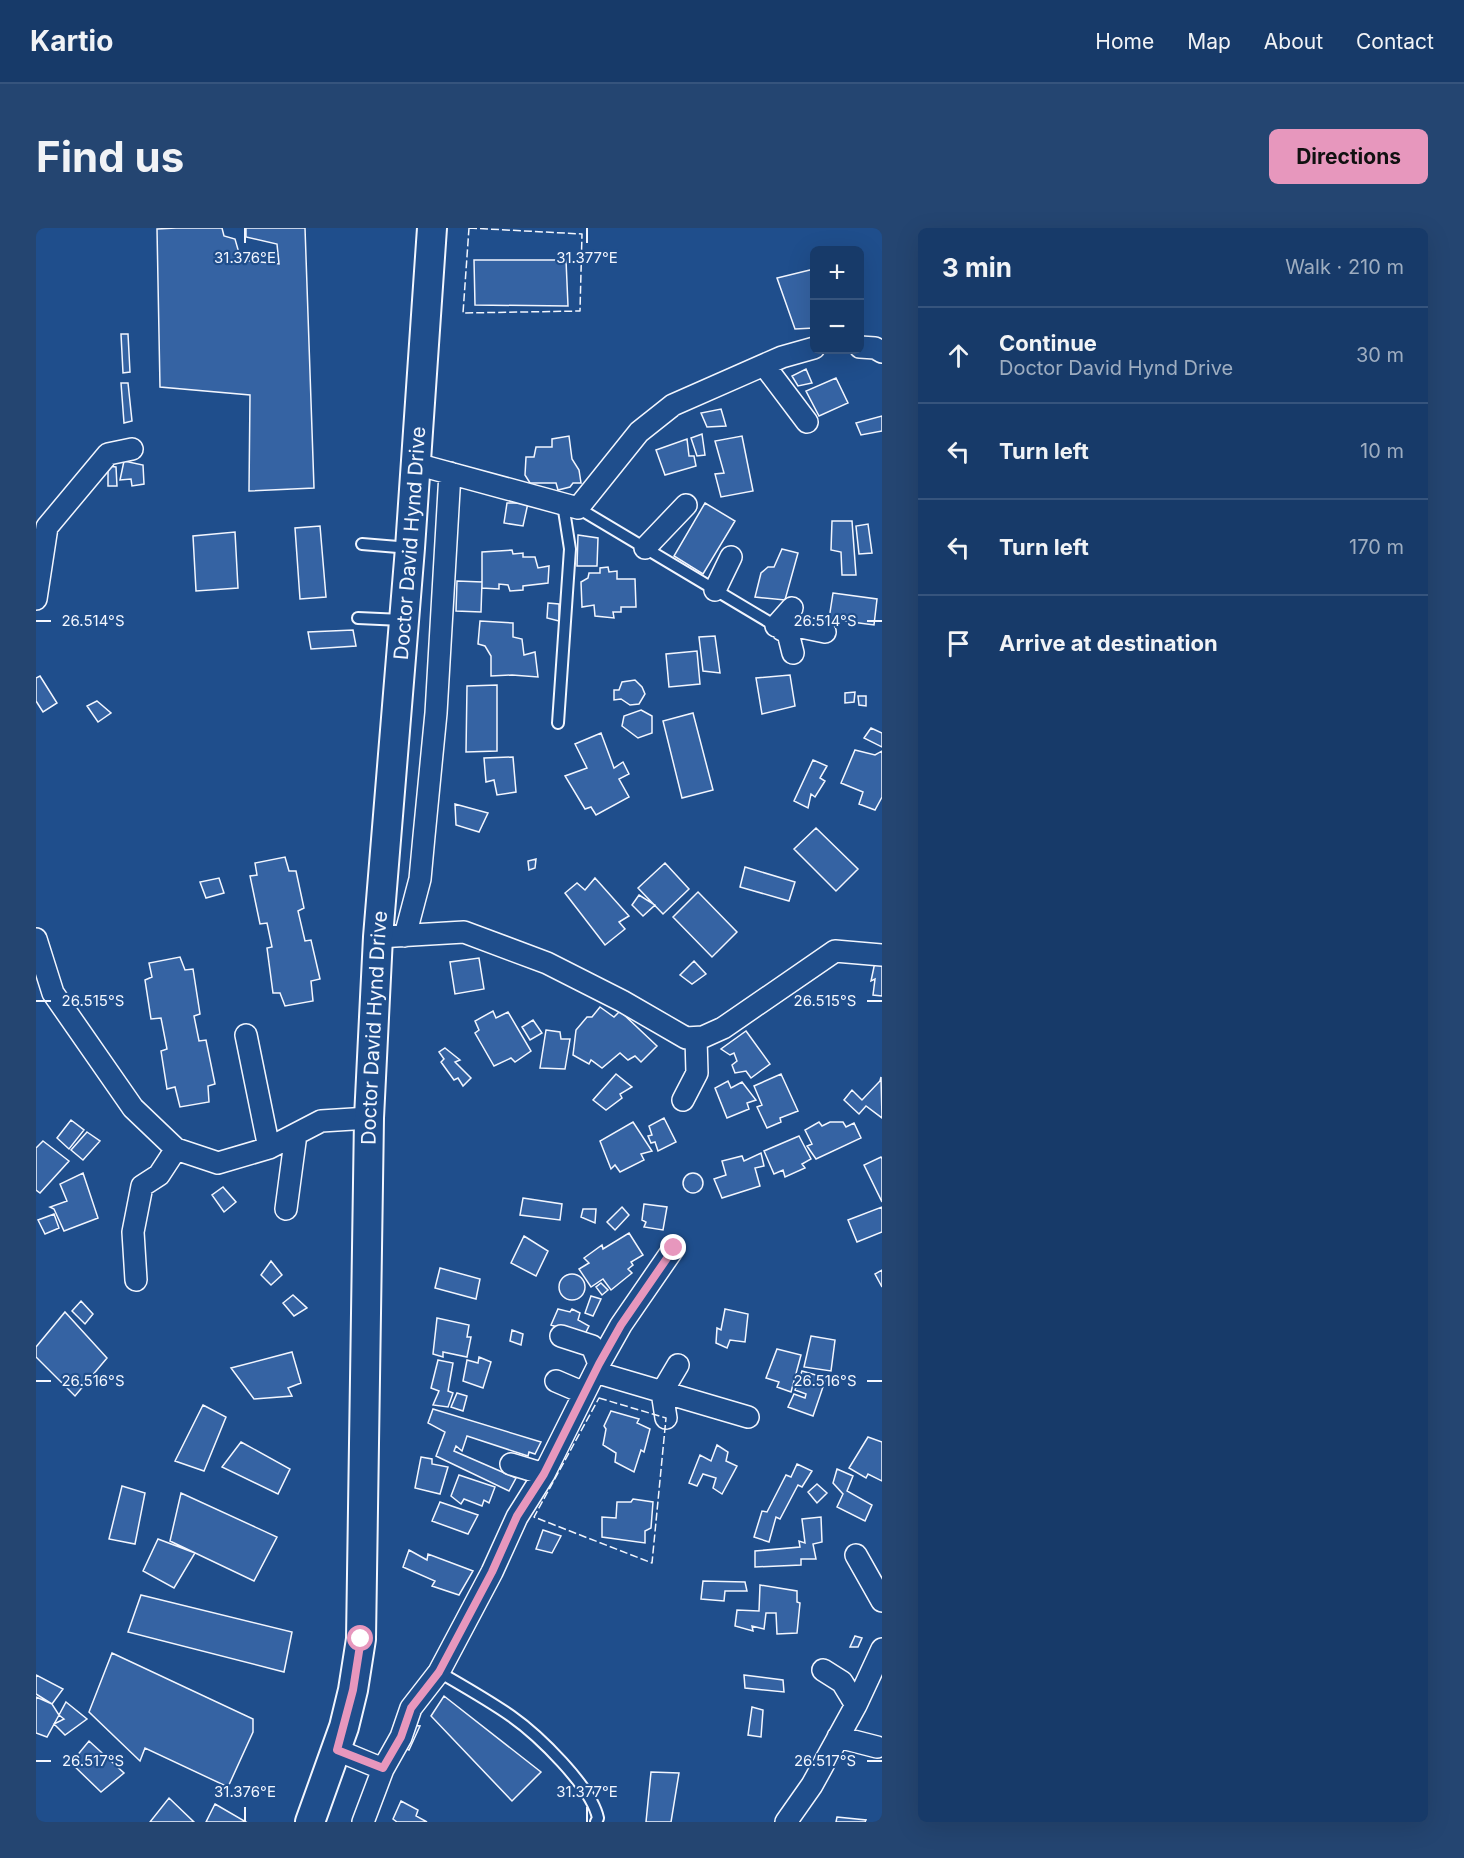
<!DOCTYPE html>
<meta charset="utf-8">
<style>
body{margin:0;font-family:Inter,sans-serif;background:#244571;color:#f1f3f6}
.controls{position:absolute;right:18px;top:18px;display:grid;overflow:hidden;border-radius:9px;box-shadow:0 6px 24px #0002}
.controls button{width:54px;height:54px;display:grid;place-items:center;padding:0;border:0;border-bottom:2px solid #36547d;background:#173a69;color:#f1f3f6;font:30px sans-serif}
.stop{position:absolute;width:18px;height:18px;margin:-14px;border:4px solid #e797bd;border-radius:50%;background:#fff}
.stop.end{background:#e797bd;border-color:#fff;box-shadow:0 2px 6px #0008}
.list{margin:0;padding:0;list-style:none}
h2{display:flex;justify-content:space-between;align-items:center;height:78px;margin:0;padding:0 24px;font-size:26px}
h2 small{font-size:20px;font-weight:400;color:#9eadc0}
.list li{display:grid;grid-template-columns:39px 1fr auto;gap:18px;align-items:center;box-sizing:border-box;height:96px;padding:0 24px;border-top:2px solid #36547d}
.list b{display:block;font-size:22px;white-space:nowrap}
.list p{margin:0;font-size:20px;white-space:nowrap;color:#9eadc0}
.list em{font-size:20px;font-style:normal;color:#9eadc0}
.icon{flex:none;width:33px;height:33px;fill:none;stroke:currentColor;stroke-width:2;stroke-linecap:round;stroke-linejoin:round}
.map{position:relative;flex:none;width:846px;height:1594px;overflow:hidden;border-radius:9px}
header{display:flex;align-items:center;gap:36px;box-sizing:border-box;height:84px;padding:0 30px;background:#173a69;border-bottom:2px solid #36547d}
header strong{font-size:28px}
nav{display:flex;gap:33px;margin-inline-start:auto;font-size:21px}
.intro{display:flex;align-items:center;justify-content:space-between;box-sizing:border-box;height:144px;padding:0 36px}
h1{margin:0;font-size:42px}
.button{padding:15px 27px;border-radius:9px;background:#e797bd;color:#111;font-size:21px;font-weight:700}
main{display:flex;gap:36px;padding:0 36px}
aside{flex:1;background:#173a69;border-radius:9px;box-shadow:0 6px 24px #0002}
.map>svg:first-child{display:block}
</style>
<header>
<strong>Kartio</strong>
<nav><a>Home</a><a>Map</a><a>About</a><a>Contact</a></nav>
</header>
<div class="intro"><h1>Find us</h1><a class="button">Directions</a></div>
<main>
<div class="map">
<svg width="846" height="1594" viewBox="0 0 846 1594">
<rect width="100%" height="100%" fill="#1f4e8c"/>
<path fill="#3563a3" stroke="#f2f6ff" stroke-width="1.5" d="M140,0H186L188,8L199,11L205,32L243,36L241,16L210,9V0H269L278,260L213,263L214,167L124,159L121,1Z
M438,32H530L532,78L439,77Z
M778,41V100L759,101L741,50Z
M85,106H92L94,144L87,145Z
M770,141L776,155L762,158L756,148Z
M800,150L812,175L783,188L770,163Z
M85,155H92L96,193L88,195Z
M685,181L690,198L671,199L665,185Z
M846,188V203L825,207L820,195Z
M666,206L669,227L661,228L655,210Z
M533,208L536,231L543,242L545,255H537L534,259L522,262L520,255H494L489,247L490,229H498L500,219H516V211Z
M706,208L717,263L685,269L679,246L688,245L679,213Z
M651,211L653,228H658L660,238L629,247L620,222Z
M88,233L107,237L108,256L96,258L95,251L84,252Z
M72,238L80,239L81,258H72Z
M471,275H492L487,298L468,295Z
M669,275L699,293L667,346L638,328Z
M796,293H816L820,347H806L805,324L795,322Z
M832,296L836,325L823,326L820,298Z
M284,298L290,369L264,371L259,300Z
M199,304L202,360L160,363L157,308Z
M542,307L562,310L561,338H541Z
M746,321L762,325L749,372L719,369L725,345L732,339H738Z
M476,322L477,326L487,325V329H499L502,340L513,338L512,355L487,358V362L474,363L472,357L463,356V361L446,360V324Z
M572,339L573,344L581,343V351H599L600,379H585V384H577L578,390L559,388L558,377L546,379L545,354L552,350L553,345H564V340Z
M421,353L446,354L445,384L420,383Z
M797,365L841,371L838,397L793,391Z
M512,375L523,376V393L511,390Z
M444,393L477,395V409L486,411L488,427L499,424L502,449L476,447L455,448V428L449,418L442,416Z
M317,402L320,418L275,421L272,404Z
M679,408L684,445L667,443L663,409Z
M661,423L664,456L633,459L630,426Z
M754,447L759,478L726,486L720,450Z
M4,448L21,475L7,484L0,473V450Z
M599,452L606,459L609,466L603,476L594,477L585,471L578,472V462H583L586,454Z
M461,457V523L430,524L431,458Z
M819,464L818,474L809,475V465Z
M822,468H830V478L823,477Z
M61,473L75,485L62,494L51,478Z
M605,482L616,488V505L602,510L586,498L588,488Z
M657,485L677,562L646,570L627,493Z
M835,500L846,505V519L828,510Z
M565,505L578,540L587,534L593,546L583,551L593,569L560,587L555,579L549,581L529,548L551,540L539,516Z
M819,522L839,527L846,523V569L839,582L823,576L827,564L805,555Z
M477,529L480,564L461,567L458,552L450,554L448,530Z
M777,532L791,538L784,550L789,553L779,569L775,566L772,580L758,573Z
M419,576L452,585L443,604L420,597Z
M780,600L822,641L800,663L758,621Z
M249,629L253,643H260L268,680L262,683L269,713L275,712L284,751L275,753L277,773L249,778L244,765H237L231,720L236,719L231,695L224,696L214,648L221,647L219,635Z
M500,631L499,640L493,642L492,633Z
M629,635L653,661L627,686L602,660Z
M709,639L759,654L753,673L704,659Z
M183,650L188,665L170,670L164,654Z
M559,650L593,688L583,694L589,701L569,717L529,665L541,655L549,662Z
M662,664L701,704L676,729L637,689Z
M603,667L619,677L607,688L596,677Z
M144,729L149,742L157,741L164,786L158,788L163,813L170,812L179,856L172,858L173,874L144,879L139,859L131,861L125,823L131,821L125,790L115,791L109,752L116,749L113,735Z
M443,730L448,761L419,766L414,734Z
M658,733L670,746L656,756L644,747Z
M839,734L846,735V768L837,767L839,751L835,753Z
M564,779L578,789L584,783L621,818L605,834L599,828L592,832L584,825L566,840L555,832L553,836L537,827L540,802L551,789H556Z
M457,783L460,790L472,784L495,823L479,834L475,830L458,838L439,805L443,802L439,793Z
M497,792L506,805L494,812L486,799Z
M510,802L524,804L525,811H534L529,841L504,840Z
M710,803L734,836L715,850L710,843L699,845L696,837L701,833L698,825L694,827L685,821Z
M409,820L424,832L419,834L435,850L427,858L422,850L418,852L405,834L408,831L403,824Z
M580,846L596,859L584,866L586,870L570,882L557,872Z
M745,846L762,883L744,890L745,894L731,900L721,879L726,877L718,858Z
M845,849L846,890L830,878L823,886L808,872L816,862L826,872L844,853Z
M692,853L695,860L706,854L720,872L711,875L713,881L691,890L679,860Z
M628,890L640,914L622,923L619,914L615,915L612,908L616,907L613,898Z
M35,892L48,902L33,921L21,910Z
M597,894L616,923L605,926L608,932L584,944L579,937L575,941L564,913Z
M783,894L786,898L794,894H807L810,899L818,895L825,910L780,931L771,918L776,916L769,902Z
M51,904L64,913L47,932L35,922Z
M763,908L775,931L766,936L769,940L749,949L747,942L738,946L728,923Z
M7,913L33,933L4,965L0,962V920Z
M725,925L728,938L719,940L724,958L686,970L678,951L690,947L686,933L706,928L708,933Z
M845,929L846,931V974L828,937Z
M47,945L62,990L28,1003L18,981L14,979L31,973L24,956Z
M647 955a10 10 0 1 1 20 0a10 10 0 1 1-20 0Z
M187,959L200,974L188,984L176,967Z
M487,970L526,976L524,992L484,987Z
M608,976L631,979L627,1002L608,999L610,994L606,992Z
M586,979L593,987L579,1002L571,994Z
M846,979V1004L821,1014L812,992Z
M547,981H560L559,995L545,989Z
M18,986L23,1000L9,1006L2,992Z
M593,1005L607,1027L595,1034L597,1037L592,1041L596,1045L575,1062L567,1051L555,1059L543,1041L553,1035L548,1030L566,1017L567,1021Z
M488,1008L512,1023L500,1048L475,1035Z
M235,1033L246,1047L235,1057L225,1047Z
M404,1040L444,1051L440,1071L399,1060Z
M846,1042V1059L839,1046Z
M523 1059a13 13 0 1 1 26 0a13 13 0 1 1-26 0Z
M565,1055L572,1062L566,1067L560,1059Z
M257,1067L271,1080L258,1088L247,1075Z
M555,1068L565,1071L557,1088L549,1085Z
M45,1073L57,1086L49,1096L36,1083Z
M522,1081L534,1084L536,1081L544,1085L542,1092L553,1098L548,1108L515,1097Z
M689,1081L712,1086L709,1114L694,1112L691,1120L680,1115L681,1100L685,1102Z
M29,1084L71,1130L39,1168L0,1129V1119Z
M401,1090L433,1097L431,1109H435L431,1129L407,1124V1129L397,1126Z
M476,1102L487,1106L485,1117L474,1113Z
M775,1108L799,1112L795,1143L768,1139Z
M741,1121L765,1127L755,1164L741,1159L743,1154L730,1150Z
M256,1124L265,1155L252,1160L256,1168L218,1171L195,1140Z
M443,1129L455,1134L447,1160L427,1153L431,1132L442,1135Z
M402,1132L417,1135L412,1163L417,1165L412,1179L397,1177L403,1163L395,1160Z
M766,1143L790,1150L777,1188L752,1179L758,1166L769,1170L770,1166L759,1162Z
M421,1165L431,1168L427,1183L415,1179Z
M167,1177L190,1189L168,1243L139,1233Z
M397,1181L505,1214L499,1226L493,1224L492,1228L431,1208L426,1223L420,1218L418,1223L480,1250L473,1263L400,1228L409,1204L392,1195Z
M575,1183L603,1191L601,1195L614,1201L608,1224L605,1222L598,1244L579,1234L580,1225L567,1217L570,1201L568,1198Z
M832,1209L846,1214V1253L832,1246L830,1250L813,1240Z
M205,1214L254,1241L242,1266L186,1239Z
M681,1217L692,1224L690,1233L701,1238L686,1266L677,1260L680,1250L667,1246L661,1258L653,1255L664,1227L675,1233Z
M385,1229L396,1231V1236L412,1239L404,1266L379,1260Z
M761,1236L776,1243L766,1259L762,1257L744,1291L740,1289L733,1314L718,1309L726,1283L731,1284L750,1247L755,1249Z
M801,1241L817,1248L811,1263L836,1277L829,1293L801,1279L807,1266L797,1255Z
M423,1247L459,1259L453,1275L448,1272L446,1278L428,1271L425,1276L415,1268Z
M781,1256L791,1265L781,1275L772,1264Z
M86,1258L109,1265L99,1316L73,1311Z
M145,1265L241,1309L218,1353L134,1313Z
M597,1271L617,1274L615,1300L609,1303V1315L566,1309V1289L580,1290L581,1274H595Z
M404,1274L442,1287L432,1306L396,1293Z
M785,1289L786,1314L777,1316L780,1331H765V1337L719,1339V1323L764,1319L763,1313L769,1315L766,1291Z
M507,1302L525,1308L516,1325L500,1321Z
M122,1311L159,1325L138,1360L107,1343Z
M373,1322L391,1332L392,1326L437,1343L423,1367L396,1358L399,1353L367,1339Z
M667,1353L709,1354L711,1363H689L688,1373L665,1371Z
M724,1357L761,1363V1374L764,1375L761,1405L741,1406L740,1385H730L728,1401L716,1398L717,1403L699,1398L701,1382L723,1383Z
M105,1367L256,1404L248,1444L92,1404Z
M819,1408L826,1410L822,1419H814Z
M76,1425L217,1491V1504L192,1559L109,1520L104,1533L53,1484Z
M0,1447L27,1461L16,1476L0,1466Z
M708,1447L747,1452L748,1464L709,1460Z
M408,1468L505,1544L476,1573L395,1488Z
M0,1469L16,1476L23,1487L11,1509L0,1505Z
M30,1474L51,1491L29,1507L18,1496L28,1491L23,1487Z
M716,1479L727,1482L725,1509L712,1507Z
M375,1497L384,1498L373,1522L366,1519Z
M53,1513L88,1545L65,1564L35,1535Z
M615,1544L643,1545L635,1594H610Z
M133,1570L158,1594H114Z
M365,1573L382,1582L380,1588L391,1594H361L357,1591Z
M179,1576L210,1594H170Z
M801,1589L830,1592L829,1594H800Z"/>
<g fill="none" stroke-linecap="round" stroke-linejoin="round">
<g stroke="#f2f6ff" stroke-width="14">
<path id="service" d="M542,280L743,400
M326,316L374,320
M322,390L366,392
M522,495L534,321L527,276
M403,1444C427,1458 452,1472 475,1488C502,1507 555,1558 562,1590L560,1594"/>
</g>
<g stroke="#f2f6ff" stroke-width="24">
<path id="minor" d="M824,119L839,120L846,124
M728,137L771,194
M380,236L542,280L603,204L637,177L746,129L778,120
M609,320L650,277
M679,362L695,329
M0,371L11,299L72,226L96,221
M740,398L756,380
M746,402L755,397L789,404
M752,405L757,425
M369,708L384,651L388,608L400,485L414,245
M342,709L428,704L511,735L586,773L650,810L667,809L687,800L799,723L846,727
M0,711L17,765L97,880L140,921L182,935L233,920L285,893L333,890
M210,807L233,920
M647,872L661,845L660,810
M250,981L260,906
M100,1052L97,1004L106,958L123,947L140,921
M525,1108L556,1118L563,1136
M559,1144L712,1189
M520,1153L548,1165
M630,1190L626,1164L642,1137
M475,1236L508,1246
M820,1327L846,1373
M787,1442L806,1454L820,1477
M802,1509L841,1519
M301,1522L347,1541L365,1509L375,1480L403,1444L456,1344L481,1289L508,1246L563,1136L585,1097L638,1020
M327,1594L347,1541
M750,1594L776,1557L820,1477L846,1421"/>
</g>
<g stroke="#f2f6ff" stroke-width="32">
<g id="secondary">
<path id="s1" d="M274,1594L308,1499L317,1462L325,1411L333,890L342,709L374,320L396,0"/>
</g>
</g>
<use href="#service" stroke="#1f4e8c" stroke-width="10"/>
<use href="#minor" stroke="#1f4e8c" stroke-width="21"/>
<use href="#secondary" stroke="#1f4e8c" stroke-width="28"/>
<path stroke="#f2f6ff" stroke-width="1.5" stroke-dasharray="8 3" stroke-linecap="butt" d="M433,0L546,6L544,83L427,85Z
M563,1170L630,1190L616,1335L498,1289Z"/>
</g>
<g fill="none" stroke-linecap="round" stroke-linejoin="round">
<path stroke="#e797bd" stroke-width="8" d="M325,1411L317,1462L301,1522L347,1540L365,1509L375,1480L403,1444L456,1344L481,1288L508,1246L563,1136L585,1097L638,1020"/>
</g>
<path fill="none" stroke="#f2f6ff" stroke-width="2" d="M209,0V15M551,0V15M0,393H15M831,393H846M0,773H15M831,773H846M0,1153H15M831,1153H846M0,1533H15M831,1533H846M209,1579V1594M551,1579V1594"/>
<g text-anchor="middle" stroke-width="4.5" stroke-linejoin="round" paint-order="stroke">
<g font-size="20" fill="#f2f6ff" stroke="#1f4e8c">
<text dy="7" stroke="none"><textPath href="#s1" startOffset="1288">Doctor David Hynd Drive</textPath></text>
<text dy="7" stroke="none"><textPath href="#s1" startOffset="802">Doctor David Hynd Drive</textPath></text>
</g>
</g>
<g font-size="15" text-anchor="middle" fill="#f2f6ff" stroke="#1f4e8c" stroke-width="4.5" stroke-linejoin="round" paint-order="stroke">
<text x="209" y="35">31.376°E</text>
<text x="551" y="35">31.377°E</text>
<text x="57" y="398">26.514°S</text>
<text x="789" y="398">26.514°S</text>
<text x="57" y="778">26.515°S</text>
<text x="789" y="778">26.515°S</text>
<text x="57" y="1158">26.516°S</text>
<text x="789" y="1158">26.516°S</text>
<text x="57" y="1538">26.517°S</text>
<text x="789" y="1538">26.517°S</text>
<text x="209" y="1569">31.376°E</text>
<text x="551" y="1569">31.377°E</text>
</g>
</svg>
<div class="controls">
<button>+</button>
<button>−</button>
</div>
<div class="stop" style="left:325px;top:1411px"></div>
<div class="stop end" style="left:638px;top:1020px"></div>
</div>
<aside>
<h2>3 min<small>Walk · 210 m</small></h2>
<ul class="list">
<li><svg class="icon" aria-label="ahead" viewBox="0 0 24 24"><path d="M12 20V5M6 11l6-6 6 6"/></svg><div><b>Continue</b><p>Doctor David Hynd Drive</p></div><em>30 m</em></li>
<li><svg class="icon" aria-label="left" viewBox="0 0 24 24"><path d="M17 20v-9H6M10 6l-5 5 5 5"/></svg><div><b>Turn left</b></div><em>10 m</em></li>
<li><svg class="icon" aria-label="left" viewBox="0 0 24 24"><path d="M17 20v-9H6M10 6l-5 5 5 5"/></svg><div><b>Turn left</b></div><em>170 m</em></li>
<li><svg class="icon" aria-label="arrive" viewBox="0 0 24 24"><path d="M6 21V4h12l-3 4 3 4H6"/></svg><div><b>Arrive at destination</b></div></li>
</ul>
</aside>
</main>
